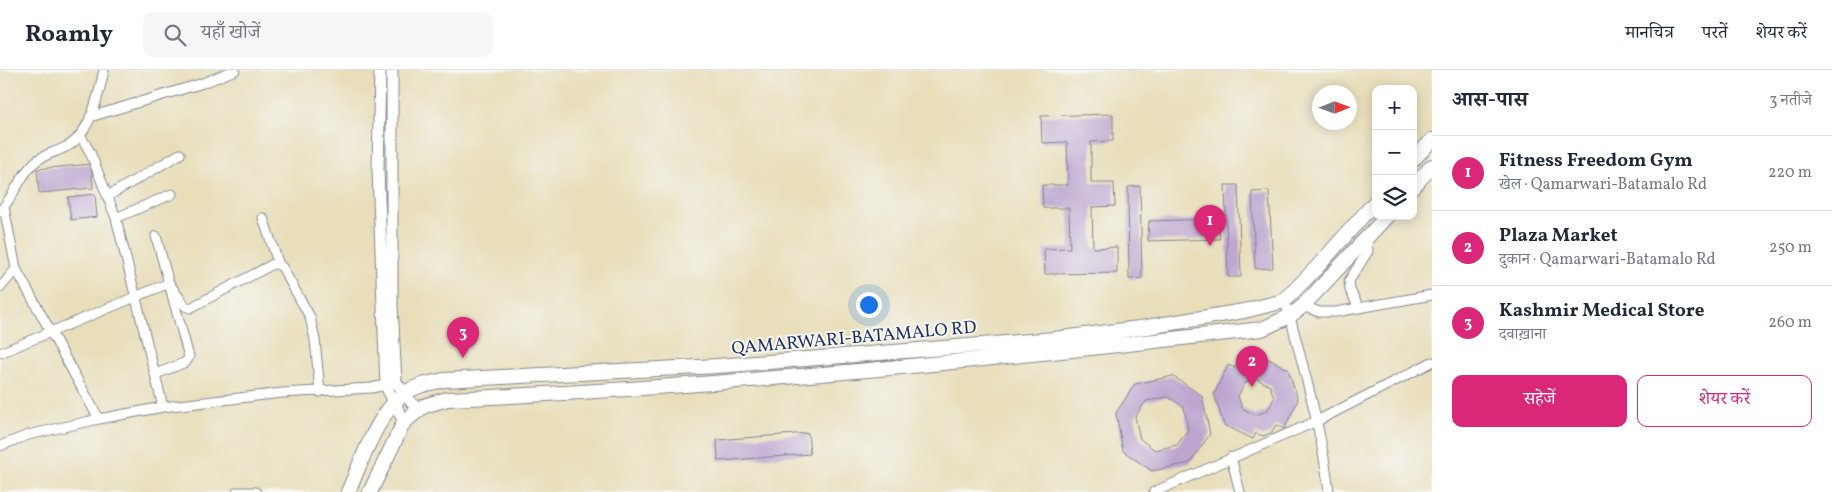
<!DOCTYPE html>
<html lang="hi">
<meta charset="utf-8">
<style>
body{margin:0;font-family:Vollkorn,"Noto Serif Devanagari",serif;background:#f6f6f7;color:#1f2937}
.controls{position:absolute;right:15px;top:15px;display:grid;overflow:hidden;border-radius:10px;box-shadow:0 2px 12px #0003}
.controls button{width:45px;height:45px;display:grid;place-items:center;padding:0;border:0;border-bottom:1px solid #e0e1e3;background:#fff;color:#1f2937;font:25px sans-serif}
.compass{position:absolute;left:1312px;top:15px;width:45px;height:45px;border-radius:50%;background:#fff;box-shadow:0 2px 12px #0003;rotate:89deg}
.you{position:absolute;left:868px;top:234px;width:18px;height:18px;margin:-12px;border:4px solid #fff;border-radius:50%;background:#1a73e8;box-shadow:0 0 0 8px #1a73e833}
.badge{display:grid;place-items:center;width:32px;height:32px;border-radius:50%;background:#db2777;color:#fff;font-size:16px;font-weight:700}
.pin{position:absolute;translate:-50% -41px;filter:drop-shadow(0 1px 2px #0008)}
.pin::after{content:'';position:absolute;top:26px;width:18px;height:15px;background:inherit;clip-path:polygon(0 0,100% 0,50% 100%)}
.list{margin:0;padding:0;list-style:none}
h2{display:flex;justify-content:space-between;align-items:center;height:65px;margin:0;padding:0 20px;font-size:21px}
h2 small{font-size:16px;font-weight:400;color:#747a83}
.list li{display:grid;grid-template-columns:32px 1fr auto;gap:15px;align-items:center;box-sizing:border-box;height:75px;padding:0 20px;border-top:1px solid #e0e1e3}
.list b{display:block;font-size:19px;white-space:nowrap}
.list p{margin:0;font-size:16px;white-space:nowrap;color:#747a83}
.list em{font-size:16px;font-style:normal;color:#747a83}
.actions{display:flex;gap:10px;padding:15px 20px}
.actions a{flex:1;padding:11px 0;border:1px solid #db2777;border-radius:10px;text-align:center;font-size:18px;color:#db2777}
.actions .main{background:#db2777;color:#fff}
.icon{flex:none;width:28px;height:28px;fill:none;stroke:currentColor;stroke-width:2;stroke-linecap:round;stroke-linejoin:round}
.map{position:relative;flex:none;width:1432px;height:422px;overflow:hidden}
header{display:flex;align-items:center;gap:30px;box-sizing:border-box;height:70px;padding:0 25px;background:#fff;border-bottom:1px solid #e0e1e3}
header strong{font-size:24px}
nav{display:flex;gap:28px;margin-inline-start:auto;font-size:18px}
.search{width:350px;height:45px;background:#f6f6f7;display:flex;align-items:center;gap:12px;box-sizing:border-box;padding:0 18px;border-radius:10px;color:#747a83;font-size:19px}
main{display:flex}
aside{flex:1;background:#fff}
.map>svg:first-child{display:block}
</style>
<header>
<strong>Roamly</strong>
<div class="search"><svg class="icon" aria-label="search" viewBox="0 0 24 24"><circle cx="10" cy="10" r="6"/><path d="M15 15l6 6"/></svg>यहाँ खोजें</div>
<nav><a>मानचित्र</a><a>परतें</a><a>शेयर करें</a></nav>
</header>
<main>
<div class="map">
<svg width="1432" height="422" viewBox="0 0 1432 422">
<rect width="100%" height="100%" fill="#f6f6f2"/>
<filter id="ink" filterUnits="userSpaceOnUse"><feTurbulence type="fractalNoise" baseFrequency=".02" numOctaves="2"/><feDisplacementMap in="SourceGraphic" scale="10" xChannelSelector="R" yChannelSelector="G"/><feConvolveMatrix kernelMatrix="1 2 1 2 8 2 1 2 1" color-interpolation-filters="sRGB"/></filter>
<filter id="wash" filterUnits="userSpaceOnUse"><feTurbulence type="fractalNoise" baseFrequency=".0096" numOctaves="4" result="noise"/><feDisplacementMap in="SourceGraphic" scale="20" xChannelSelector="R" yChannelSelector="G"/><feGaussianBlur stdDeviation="1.12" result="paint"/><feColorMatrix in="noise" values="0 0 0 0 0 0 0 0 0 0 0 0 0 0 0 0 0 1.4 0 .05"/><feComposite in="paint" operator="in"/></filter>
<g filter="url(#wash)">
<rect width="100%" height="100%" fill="#e8deba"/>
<g id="blocks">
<path fill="#bca6d0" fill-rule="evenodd" d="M1113,44V71L1091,72V113H1114L1115,136L1092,137L1093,178L1117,177V203L1045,204L1044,179L1070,178L1069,138H1043L1042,115H1068L1067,72L1042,73L1041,46Z
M91,94L93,118L39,123L37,99Z
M1225,115H1238L1241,207H1228Z
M1140,116L1142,208L1129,209L1128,117Z
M1269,121L1273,198L1255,199L1252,122Z
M95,124L97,147L71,150L68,127Z
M1217,149L1220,169L1148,171L1149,151Z
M1259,284L1288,299L1298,330L1284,359L1276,355L1271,363L1263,366L1256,363L1253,369L1224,355L1214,324L1228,295L1235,298L1238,292L1244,289H1252L1256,291ZM1257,309L1270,316L1274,328L1267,341L1255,345L1242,338L1238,326L1245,313Z
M1173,306L1202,326L1210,364L1190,393L1152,401L1123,381L1116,343L1135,314ZM1168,327L1184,337L1188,360L1177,375L1155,380L1140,369L1135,347L1146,331Z
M808,363L810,384L718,391L717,370Z"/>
</g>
</g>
<g filter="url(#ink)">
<use href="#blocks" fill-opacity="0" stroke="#82868c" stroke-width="1"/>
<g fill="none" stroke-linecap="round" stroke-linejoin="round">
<g stroke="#82868c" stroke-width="11">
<path id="street" d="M90,47L203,13L235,0
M80,65L90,82L116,148L163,337
M108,126L180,84
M0,141C14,127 19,107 34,93C43,84 57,82 68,76C91,63 99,23 104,0
M116,148L172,124
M263,148L279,195
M16,199L99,349
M0,218L16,199L4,137
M1284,231L1290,246C1305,305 1322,362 1329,422
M1303,236L1319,242H1336L1432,225
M1359,238L1350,220L1349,211L1368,181L1367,168
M0,283L169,213L185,236L190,238L275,193L282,197L310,247L315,270L320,322
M156,304L186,292L189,287L156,166
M0,376L28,365L99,349L163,337L282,323L371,318L391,314
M1231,387L1240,422
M237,422H256
M1154,422L1317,351L1432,292"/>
</g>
<g stroke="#82868c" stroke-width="13">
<path id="secondary" d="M380,0L378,100L386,316L404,352
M392,0V236L396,312L418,341"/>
</g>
<g stroke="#82868c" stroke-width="16">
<path id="primary" d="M1413,90L1432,70
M1413,117L1432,96
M348,422C361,393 377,343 404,324C416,315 430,313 444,310L718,296L1054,269L1147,257L1244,241L1284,231L1320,194L1376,131
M370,422L404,352L424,336L447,329C720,317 991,290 1262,259L1290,246L1303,236L1387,146"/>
</g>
<use href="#street" stroke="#fff" stroke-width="9"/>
<use href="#secondary" stroke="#fff" stroke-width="11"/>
<use href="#primary" stroke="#fff" stroke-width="14"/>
</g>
</g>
<g text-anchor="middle" stroke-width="4" stroke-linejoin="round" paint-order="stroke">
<g font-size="18" fill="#1b2f5e" stroke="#f6f6f2">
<text transform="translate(854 267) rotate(-5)" y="6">QAMARWARI-BATAMALO RD</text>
</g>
</g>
</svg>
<div class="controls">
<button>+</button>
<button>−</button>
<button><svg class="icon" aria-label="layers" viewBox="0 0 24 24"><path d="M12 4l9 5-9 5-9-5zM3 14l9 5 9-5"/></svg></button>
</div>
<svg class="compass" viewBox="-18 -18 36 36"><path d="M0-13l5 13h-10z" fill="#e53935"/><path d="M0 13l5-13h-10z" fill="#747a83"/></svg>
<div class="you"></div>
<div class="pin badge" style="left:1210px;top:176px">1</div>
<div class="pin badge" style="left:1252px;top:317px">2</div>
<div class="pin badge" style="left:463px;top:288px">3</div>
</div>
<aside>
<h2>आस-पास<small>3 नतीजे</small></h2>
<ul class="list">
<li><span class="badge">1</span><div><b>Fitness Freedom Gym</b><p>खेल · Qamarwari-Batamalo Rd</p></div><em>220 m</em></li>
<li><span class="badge">2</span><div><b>Plaza Market</b><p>दुकान · Qamarwari-Batamalo Rd</p></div><em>250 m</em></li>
<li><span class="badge">3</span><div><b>Kashmir Medical Store</b><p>दवाख़ाना</p></div><em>260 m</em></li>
</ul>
<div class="actions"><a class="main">सहेजें</a><a>शेयर करें</a></div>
</aside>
</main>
